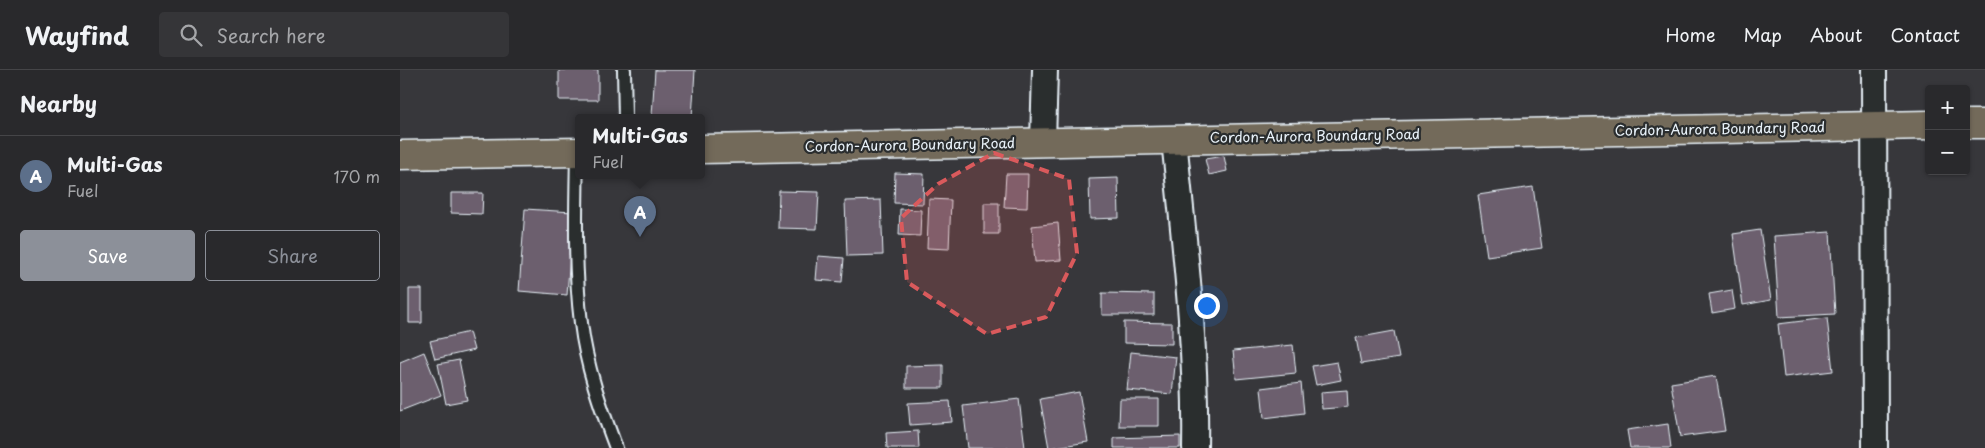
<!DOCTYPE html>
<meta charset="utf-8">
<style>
body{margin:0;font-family:"Playpen Sans",sans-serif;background:#353538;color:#f1f3f6}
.controls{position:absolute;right:15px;top:15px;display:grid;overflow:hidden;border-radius:5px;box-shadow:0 1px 4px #0004}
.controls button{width:45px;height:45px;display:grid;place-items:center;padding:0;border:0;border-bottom:1px solid #454548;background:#29292c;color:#f1f3f6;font:25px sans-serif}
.you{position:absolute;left:806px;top:235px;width:18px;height:18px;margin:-12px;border:4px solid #fff;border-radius:50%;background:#1a73e8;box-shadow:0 0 0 8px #1a73e833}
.badge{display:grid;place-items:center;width:32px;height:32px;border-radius:50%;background:#8c9099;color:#fff;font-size:16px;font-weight:700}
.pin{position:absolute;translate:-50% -41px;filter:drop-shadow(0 1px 2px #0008)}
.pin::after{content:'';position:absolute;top:26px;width:18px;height:15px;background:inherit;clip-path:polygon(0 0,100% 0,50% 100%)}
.popup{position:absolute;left:175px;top:44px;width:130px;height:65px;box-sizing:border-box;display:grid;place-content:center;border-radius:5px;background:#29292c;filter:drop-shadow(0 1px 4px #0005);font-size:16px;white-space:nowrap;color:#a5a6a9}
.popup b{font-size:19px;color:#f1f3f6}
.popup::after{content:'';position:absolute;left:50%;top:100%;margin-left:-10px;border:10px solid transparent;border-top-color:#29292c}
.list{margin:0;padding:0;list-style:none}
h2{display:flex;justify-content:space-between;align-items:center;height:65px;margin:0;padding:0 20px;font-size:21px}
h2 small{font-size:16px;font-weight:400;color:#a5a6a9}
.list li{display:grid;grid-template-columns:32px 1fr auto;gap:15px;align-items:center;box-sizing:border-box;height:80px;padding:0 20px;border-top:1px solid #454548}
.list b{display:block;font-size:19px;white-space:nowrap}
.list p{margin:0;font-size:16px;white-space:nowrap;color:#a5a6a9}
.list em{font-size:16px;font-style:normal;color:#a5a6a9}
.actions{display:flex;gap:10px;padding:15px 20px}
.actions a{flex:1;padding:11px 0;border:1px solid #8c9099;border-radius:5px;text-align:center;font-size:18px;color:#8c9099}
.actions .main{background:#8c9099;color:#fff}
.icon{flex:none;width:28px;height:28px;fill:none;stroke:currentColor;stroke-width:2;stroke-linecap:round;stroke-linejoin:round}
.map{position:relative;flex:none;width:1585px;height:378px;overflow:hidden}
header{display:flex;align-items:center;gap:30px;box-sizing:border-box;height:70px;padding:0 25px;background:#29292c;border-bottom:1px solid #454548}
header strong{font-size:24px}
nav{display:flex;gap:28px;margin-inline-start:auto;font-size:18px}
.search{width:350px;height:45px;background:#353538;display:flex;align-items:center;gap:12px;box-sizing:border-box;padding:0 18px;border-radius:5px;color:#a5a6a9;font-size:19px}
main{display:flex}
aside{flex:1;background:#29292c}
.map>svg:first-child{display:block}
</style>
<header>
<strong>Wayfind</strong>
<div class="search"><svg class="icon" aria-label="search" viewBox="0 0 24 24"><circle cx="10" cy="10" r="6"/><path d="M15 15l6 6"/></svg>Search here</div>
<nav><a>Home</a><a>Map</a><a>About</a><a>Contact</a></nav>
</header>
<main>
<aside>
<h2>Nearby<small></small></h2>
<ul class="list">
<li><span class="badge" style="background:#5c6f8a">A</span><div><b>Multi-Gas</b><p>Fuel</p></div><em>170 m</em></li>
</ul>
<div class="actions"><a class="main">Save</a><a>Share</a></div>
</aside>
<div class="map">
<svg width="1585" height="378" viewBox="0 0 1585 378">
<rect width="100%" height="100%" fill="#37373b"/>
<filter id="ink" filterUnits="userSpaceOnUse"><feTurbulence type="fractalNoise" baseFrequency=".02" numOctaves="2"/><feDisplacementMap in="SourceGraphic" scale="10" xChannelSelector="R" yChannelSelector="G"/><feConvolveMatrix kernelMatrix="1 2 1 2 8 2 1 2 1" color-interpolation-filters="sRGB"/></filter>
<g filter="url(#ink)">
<path fill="#6c5f6e" stroke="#e8f1f8" d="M159,0H198V30H159Z
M255,0H295L292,48L252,46Z
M824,86L827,101L809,105L805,89Z
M495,103L524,104L523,134L494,133Z
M606,104H628L627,138L604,137Z
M718,108L719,148L690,149L689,109Z
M1133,117L1142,178L1087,186L1078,125Z
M379,121L419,122L417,159L378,158Z
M51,123H83L82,144L51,143Z
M529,129L551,130L549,179L527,178Z
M481,130L483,185L447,186L445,131Z
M584,133H599V164H584Z
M125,139L173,142L167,225L119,221Z
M500,139L521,140L520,166L499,165Z
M658,153L661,190L635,192L632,156Z
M1360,160L1371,230L1343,235L1333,164Z
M1430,162L1435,244L1379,247L1374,166Z
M418,186L444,188L442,212L416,210Z
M9,219H22V253H9Z
M1332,220L1335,239L1312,243L1309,224Z
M702,223L754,224V245H702Z
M1427,248L1433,301L1384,307L1378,254Z
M724,252L772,253V274L724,273Z
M994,261L999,288L961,294L956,268Z
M69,262L74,280L35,289L30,271Z
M893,275L896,303L836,309L833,281Z
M24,282L41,325L0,341V292Z
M731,282L776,287L772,324L727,320Z
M59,290L67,330L46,334L38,294Z
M937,292L941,310L916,315L912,296Z
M543,295V318H506V296Z
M1316,306L1325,361L1280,367L1271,313Z
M901,313L904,343L864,348L861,318Z
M947,320L948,337L922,339L921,322Z
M679,322L688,372L649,378L640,329Z
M619,329L625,378H568L563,336Z
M720,329H759V356H719Z
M550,331L552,352L510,355L508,333Z
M1268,354L1271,378H1230L1227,360Z
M518,361L519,378H487L486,363Z
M780,366V378H714V368Z"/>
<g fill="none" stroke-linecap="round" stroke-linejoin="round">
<g stroke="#e8f1f8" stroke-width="16">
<path id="service" d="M224,0L225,48
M177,82C176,139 174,196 181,253C186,296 201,338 216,378"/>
</g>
<g stroke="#e8f1f8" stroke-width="28">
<path id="minor" d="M1474,0L1475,378
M774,69C784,171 797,275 795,378
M643,72L645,0"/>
</g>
<g stroke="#e8f1f8" stroke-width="31">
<path id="primary" d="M1566,54H1585
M301,79L1529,55
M0,85L179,82"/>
</g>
<use href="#service" stroke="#2a2d2e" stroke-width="12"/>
<use href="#minor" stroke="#2a2d2e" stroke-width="24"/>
<use href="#primary" stroke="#736b5a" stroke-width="28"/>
</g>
</g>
<path fill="#da5a5c" fill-opacity="0.2" stroke="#da5a5c" stroke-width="4" stroke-dasharray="10 6" stroke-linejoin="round" d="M594,83L669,109L677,183L646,247L587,264L507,212L501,148L538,114Z"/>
<g text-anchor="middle" stroke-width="4.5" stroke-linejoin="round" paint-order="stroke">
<g font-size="14" fill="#e8f1f8" stroke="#2a2d2e">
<text transform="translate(1320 59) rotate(-1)" y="5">Cordon-Aurora Boundary Road</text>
<text transform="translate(915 66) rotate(-1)" y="5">Cordon-Aurora Boundary Road</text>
<text transform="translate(510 75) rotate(-1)" y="5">Cordon-Aurora Boundary Road</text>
</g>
</g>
</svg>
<div class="controls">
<button>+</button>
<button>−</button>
</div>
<div class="you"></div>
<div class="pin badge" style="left:240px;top:167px;background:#5c6f8a">A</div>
<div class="popup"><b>Multi-Gas</b>Fuel</div>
</div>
</main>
